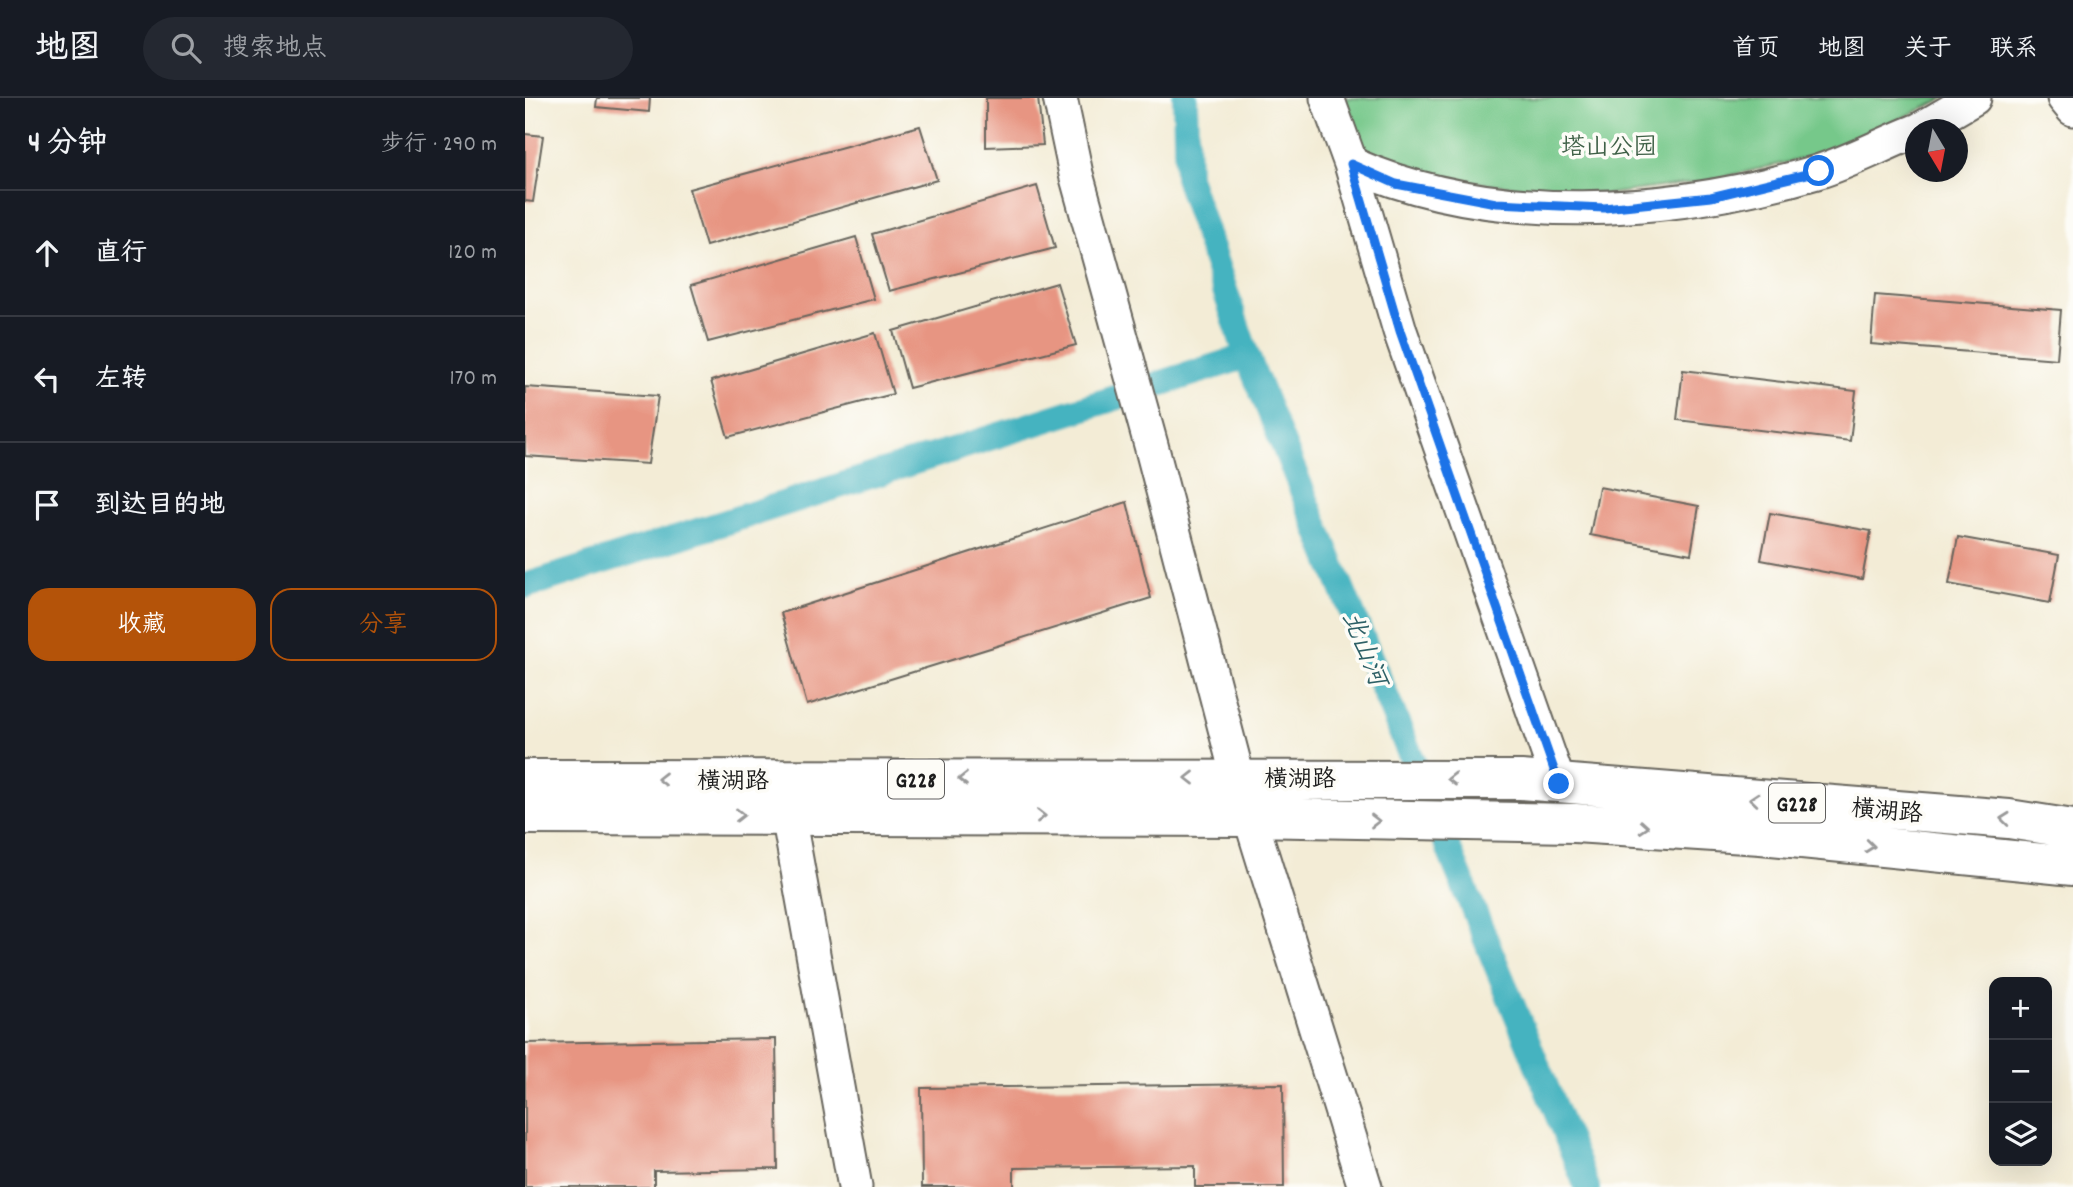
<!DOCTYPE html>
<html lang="zh">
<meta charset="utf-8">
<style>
body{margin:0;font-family:Dekko,"LXGW WenKai TC",sans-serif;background:#242831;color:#f1f3f6}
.controls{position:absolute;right:21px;bottom:21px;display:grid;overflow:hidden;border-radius:14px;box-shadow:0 7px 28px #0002}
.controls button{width:63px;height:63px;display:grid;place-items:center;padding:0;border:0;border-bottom:2px solid #363941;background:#171b24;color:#f1f3f6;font:35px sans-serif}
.compass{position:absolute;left:1380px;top:21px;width:63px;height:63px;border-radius:50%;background:#171b24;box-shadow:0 7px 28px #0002;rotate:170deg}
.stop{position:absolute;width:21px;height:21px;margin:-16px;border:5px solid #1a73e8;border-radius:50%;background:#fff}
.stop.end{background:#1a73e8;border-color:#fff;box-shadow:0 2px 7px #0008}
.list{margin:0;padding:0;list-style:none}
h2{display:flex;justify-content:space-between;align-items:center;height:91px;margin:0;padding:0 28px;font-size:30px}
h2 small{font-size:23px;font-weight:400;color:#9ea1a6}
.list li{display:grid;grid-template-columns:46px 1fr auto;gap:21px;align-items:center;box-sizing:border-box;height:126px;padding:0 28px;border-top:2px solid #363941}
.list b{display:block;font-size:26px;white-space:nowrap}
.list em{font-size:23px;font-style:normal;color:#9ea1a6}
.actions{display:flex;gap:14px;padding:21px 28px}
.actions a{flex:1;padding:16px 0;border:2px solid #b45309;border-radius:21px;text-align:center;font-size:24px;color:#b45309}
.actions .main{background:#b45309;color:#fff}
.icon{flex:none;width:38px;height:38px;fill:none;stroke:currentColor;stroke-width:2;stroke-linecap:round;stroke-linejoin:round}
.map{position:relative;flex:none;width:1548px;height:1089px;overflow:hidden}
header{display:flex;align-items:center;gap:42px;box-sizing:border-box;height:98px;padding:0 35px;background:#171b24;border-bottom:2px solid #363941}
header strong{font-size:33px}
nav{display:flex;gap:38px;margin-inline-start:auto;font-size:24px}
.search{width:490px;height:63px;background:#242831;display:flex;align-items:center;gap:18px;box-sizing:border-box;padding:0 24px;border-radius:38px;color:#9ea1a6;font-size:26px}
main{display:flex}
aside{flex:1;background:#171b24}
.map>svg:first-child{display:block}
</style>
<header>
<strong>地图</strong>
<div class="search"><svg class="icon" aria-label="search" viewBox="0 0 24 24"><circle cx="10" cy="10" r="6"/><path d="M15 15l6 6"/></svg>搜索地点</div>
<nav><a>首页</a><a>地图</a><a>关于</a><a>联系</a></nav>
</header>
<main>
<aside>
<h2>4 分钟<small>步行 · 290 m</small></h2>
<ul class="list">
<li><svg class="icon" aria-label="ahead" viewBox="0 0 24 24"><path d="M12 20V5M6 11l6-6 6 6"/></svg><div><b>直行</b></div><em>120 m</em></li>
<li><svg class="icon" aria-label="left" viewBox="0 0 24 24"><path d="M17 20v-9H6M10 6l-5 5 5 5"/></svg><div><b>左转</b></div><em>170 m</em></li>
<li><svg class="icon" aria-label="arrive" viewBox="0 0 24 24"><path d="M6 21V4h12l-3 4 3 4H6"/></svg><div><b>到达目的地</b></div></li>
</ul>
<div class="actions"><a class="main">收藏</a><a>分享</a></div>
</aside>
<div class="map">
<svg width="1548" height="1089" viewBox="0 0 1548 1089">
<rect width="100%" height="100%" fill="#fdfcf7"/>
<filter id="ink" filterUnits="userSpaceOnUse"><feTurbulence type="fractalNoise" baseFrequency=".0143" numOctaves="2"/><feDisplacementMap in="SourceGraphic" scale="14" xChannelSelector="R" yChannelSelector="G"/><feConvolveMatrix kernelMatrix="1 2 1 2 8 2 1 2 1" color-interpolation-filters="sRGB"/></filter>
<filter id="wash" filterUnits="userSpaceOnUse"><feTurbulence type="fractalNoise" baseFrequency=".00686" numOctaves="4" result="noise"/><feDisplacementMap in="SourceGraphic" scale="28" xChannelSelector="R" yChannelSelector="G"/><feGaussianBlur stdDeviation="1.57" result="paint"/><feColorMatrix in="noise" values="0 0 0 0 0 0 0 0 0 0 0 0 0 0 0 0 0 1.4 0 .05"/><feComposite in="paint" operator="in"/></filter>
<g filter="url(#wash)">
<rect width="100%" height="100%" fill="#f3ecd6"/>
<path fill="#76c88a" stroke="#497253" stroke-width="2" d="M820,0H1421L1295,57L1181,83L1070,98L912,80L840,52Z"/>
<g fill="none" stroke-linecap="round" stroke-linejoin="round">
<path stroke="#45b3c0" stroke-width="26" d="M660,0L662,79L722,258L1062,1089
M0,488L722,258"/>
</g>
<g id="blocks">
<path fill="#e79582" d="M72,0H125L124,14L71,9Z
M461,0H513L518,47L461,49Z
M395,28L412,82L181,148L164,91Z
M0,36L18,38L8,104L0,103Z
M512,88L530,150L364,193L347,136Z
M331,139L349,201L183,244L166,187Z
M532,185L551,247L384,290L368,233Z
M1350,197L1536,212L1532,261L1346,246Z
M350,235L368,296L203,339L186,283Z
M1158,272L1331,293L1325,343L1152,322Z
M0,289L133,298L123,366L0,358Z
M1074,389L1174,408L1166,456L1065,437Z
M602,404L626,500L282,607L256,515Z
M1245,415L1346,433L1337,481L1236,462Z
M1433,439L1534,457L1525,505L1424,486Z
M251,941L253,1071L129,1073V1089H0V945Z
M758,986L759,1089H670V1068L489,1070V1089H397L396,990Z"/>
</g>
</g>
<g filter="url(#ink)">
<use href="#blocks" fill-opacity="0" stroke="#67655d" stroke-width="2"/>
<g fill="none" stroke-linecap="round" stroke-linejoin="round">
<g stroke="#67655d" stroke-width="37">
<path id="minor" d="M535,0L551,76L626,347L713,680L840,1089
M802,0L826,66L875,233L1034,686
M1539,0L1548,11
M1394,32L1449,0
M826,66C970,129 1144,117 1292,74C1325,64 1358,46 1391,33
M263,717L330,1089"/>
</g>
<g stroke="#67655d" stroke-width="42">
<path id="highway" d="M0,681L996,682L1484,721L1548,731
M0,717L726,719L1050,725L1236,737L1548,768"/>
</g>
<use href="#minor" stroke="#fff" stroke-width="33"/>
<use href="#highway" stroke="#fff" stroke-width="38"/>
</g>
<defs><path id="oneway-chevron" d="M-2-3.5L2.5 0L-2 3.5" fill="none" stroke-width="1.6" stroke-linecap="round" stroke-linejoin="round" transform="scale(1.75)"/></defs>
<g stroke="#999">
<use href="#oneway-chevron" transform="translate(665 680) rotate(180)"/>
<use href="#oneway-chevron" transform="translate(137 681) rotate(-180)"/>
<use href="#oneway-chevron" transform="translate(438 681) rotate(180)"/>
<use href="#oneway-chevron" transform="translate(927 681) rotate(-180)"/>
<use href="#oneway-chevron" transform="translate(1229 701) rotate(-175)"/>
<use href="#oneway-chevron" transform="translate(215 717)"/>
<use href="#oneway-chevron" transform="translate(516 718)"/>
<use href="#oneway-chevron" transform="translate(1480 721) rotate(-174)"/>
<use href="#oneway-chevron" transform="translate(850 723)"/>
<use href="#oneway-chevron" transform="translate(1119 729) rotate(4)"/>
<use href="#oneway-chevron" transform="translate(1345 748) rotate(6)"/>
</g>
</g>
<g fill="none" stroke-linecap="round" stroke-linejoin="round" filter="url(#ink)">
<path stroke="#1a73e8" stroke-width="9" d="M1034,686L875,233L826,66L871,86L971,105L1079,110L1186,99L1294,73"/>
</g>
<g text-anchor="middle" stroke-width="7" stroke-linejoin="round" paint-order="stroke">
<g fill="#fdfcf7" stroke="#605f5e" stroke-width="2">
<rect x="363" y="661.5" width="56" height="39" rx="5"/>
<rect x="1244" y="685.5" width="56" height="39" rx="5"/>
</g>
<g font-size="23" font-weight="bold" fill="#1c1c1c">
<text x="391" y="689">G228</text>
<text x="1272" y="713">G228</text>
</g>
<g font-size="24" fill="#406148" stroke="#fdfcf7">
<text x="1084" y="56">塔山公园</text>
</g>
<g font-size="24" fill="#1c1c1c" stroke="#fdfcf7">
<text x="775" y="688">横湖路</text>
<text x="208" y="690">横湖路</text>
<text transform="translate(1362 712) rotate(5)" y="8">横湖路</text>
</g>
<g font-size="26" font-style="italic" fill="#2e6066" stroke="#fdfcf7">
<text transform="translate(841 550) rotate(68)" y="9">北山河</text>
</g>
</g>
</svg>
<div class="controls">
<button>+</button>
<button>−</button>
<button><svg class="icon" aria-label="layers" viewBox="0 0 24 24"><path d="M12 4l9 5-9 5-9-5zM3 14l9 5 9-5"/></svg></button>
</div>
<svg class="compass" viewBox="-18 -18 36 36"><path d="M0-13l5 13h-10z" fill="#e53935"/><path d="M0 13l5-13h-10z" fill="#9ea1a6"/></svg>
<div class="stop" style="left:1294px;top:73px"></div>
<div class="stop end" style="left:1034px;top:686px"></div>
</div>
</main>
